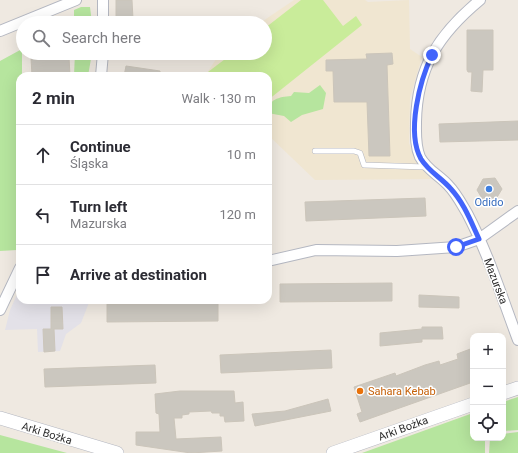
<!DOCTYPE html>
<meta charset="utf-8">
<style>
body{margin:0;font-family:Roboto,sans-serif;background:#f7f7f7;color:#2b2b33}
.controls{position:absolute;right:12px;bottom:12px;display:grid;overflow:hidden;border-radius:8px;box-shadow:0 4px 16px #0002}
.controls button{width:36px;height:36px;display:grid;place-items:center;padding:0;border:0;border-bottom:1px solid #e1e1e2;background:#fff;color:#2b2b33;font:20px sans-serif}
.stop{position:absolute;width:12px;height:12px;margin:-9px;border:3px solid #4264fb;border-radius:50%;background:#fff}
.stop.end{background:#4264fb;border-color:#fff;box-shadow:0 1px 4px #0008}
.list{margin:0;padding:0;list-style:none}
h2{display:flex;justify-content:space-between;align-items:center;height:52px;margin:0;padding:0 16px;font-size:17px}
h2 small{font-size:13px;font-weight:400;color:#7c7c81}
.list li{display:grid;grid-template-columns:26px 1fr auto;gap:12px;align-items:center;box-sizing:border-box;height:60px;padding:0 16px;border-top:1px solid #e1e1e2}
.list b{display:block;font-size:15px;white-space:nowrap}
.list p{margin:0;font-size:13px;white-space:nowrap;color:#7c7c81}
.list em{font-size:13px;font-style:normal;color:#7c7c81}
.icon{flex:none;width:22px;height:22px;fill:none;stroke:currentColor;stroke-width:2;stroke-linecap:round;stroke-linejoin:round}
.map{position:relative;flex:none;width:518px;height:453px;overflow:hidden}
.search{position:absolute;background:#fff;box-shadow:0 4px 16px #0002;left:16px;top:16px;width:256px;height:44px;display:flex;align-items:center;gap:10px;box-sizing:border-box;padding:0 14px;border-radius:22px;color:#7c7c81;font-size:15px}
.panel{position:absolute;background:#fff;box-shadow:0 4px 16px #0002;left:16px;top:72px;width:256px;height:232px;border-radius:12px}
.map>svg:first-child{display:block}
</style>
<div class="map">
<svg width="518" height="453" viewBox="0 0 518 453">
<rect width="100%" height="100%" fill="#efe9e1"/>
<path fill="#e3e1e8" d="M20,288V300H90L81,323L66,334L60,351L38,352L37,329L5,330L10,310Z"/>
<path fill="#f0e6d1" d="M294,0H365L368,2L409,0L410,49L422,57L410,98L409,143L416,162L432,179L315,180L268,135V76H209L207,73L220,53H265V23H260Z"/>
<path fill="#b6e59e" d="M81,7H90L92,23H74V10Z
M22,49V76H20V243L17,250L0,251V61Z
M75,53H92L88,76L74,75Z
M320,85L326,93L323,109L302,115L291,122L284,116L268,113C268,99 279,97 291,96L294,92L309,93Z
M518,397V430L503,431V402Z
M473,413V438H485V453H362Z
M518,432V453H489L490,438H503V434Z
M0,435L67,453H0Z"/>
<path fill="#c9ec9a" d="M301,0H323L343,26L356,16L362,25L268,100V76H212L208,72L233,53H265V28Z"/>
<path fill="#cbc7bf" stroke="#cbc5ba" d="M116,0H132L133,19H116Z
M467,30H493V70H483L482,92L471,91L472,72H468L467,70Z
M392,53L393,64L387,65L390,156H369L367,102H334L333,71H326V60L367,59L366,54Z
M69,57L70,76H32L31,58Z
M126,66L160,71V76H124Z
M518,121V140L440,142L439,124Z
M495,178L502,189L496,199L483,200L477,190L483,179Z
M425,198L426,216L306,221L305,202Z
M392,283V301L280,302V284Z
M419,295L459,297V308L419,307Z
M218,303V321L107,322V304Z
M51,307H62L63,329H54L55,351L44,352L43,329H51Z
M422,327H442L443,339H422V342L380,346V333L422,329Z
M473,348V382L360,422L357,414L362,412L354,387L395,373L396,376L425,365L439,361L440,365L458,359L457,354Z
M331,350L332,368L221,373L220,355Z
M155,365L156,383L45,387L44,369Z
M180,391H234L235,403L243,402L244,421L225,422L224,416H220V413H212L211,411L189,412V414L182,415V418H174L176,439L221,437L222,451L191,453L136,445V432H160L159,414L156,413L155,394Z
M328,399L331,411L255,426L252,414L285,411Z"/>
<g fill="none" stroke-linecap="round" stroke-linejoin="round">
<g stroke="#b4b7c1" stroke-width="6">
<path id="service" d="M315,151H354L360,153L364,165L426,167"/>
</g>
<g stroke="#b4b7c1" stroke-width="12">
<path id="minor" d="M480,0C439,34 417,67 416,122C416,133 415,146 420,157C427,170 439,175 448,185C456,193 461,203 467,213C488,253 502,297 518,340
M103,23V0
M0,31L76,0
M101,76L103,53
M268,261L316,250L397,251L456,247L479,239L518,211
M0,310L20,268"/>
</g>
<g stroke="#b4b7c1" stroke-width="14">
<path id="tertiary" d="M503,393L518,388
M0,418L117,453
M333,453L473,404"/>
</g>
<use href="#service" stroke="#fff" stroke-width="5"/>
<use href="#minor" stroke="#fff" stroke-width="10"/>
<use href="#tertiary" stroke="#fff" stroke-width="13"/>
</g>
<g fill="none" stroke-linecap="round" stroke-linejoin="round">
<path stroke="#4264fb" stroke-width="5" d="M432,55C420,80 406,132 421,159C429,172 442,178 451,189C464,203 471,222 479,239L456,247"/>
</g>
<circle fill="#3f7fe0" stroke="#fff" stroke-width="1.5" cx="489" cy="189" r="4"/>
<circle fill="#e8710a" stroke="#fff" stroke-width="1.5" cx="360" cy="391" r="4"/>
<g text-anchor="middle" stroke-width="3" stroke-linejoin="round" paint-order="stroke">
<g font-size="11" fill="#366cbe" stroke="#fff">
<text x="489" y="206">Odido</text>
</g>
<g font-size="11" fill="#2e2e2e" stroke="#fff">
<text transform="translate(496 281) rotate(69)" y="4">Mazurska</text>
<text transform="translate(403 428) rotate(-20)" y="4">Arki Bożka</text>
<text transform="translate(47 433) rotate(17)" y="4">Arki Bożka</text>
</g>
<g font-size="11" fill="#c56008" stroke="#fff" text-anchor="start">
<text x="368" y="395">Sahara Kebab</text>
</g>
</g>
</svg>
<div class="controls">
<button>+</button>
<button>−</button>
<button><svg class="icon" aria-label="locate" viewBox="0 0 24 24"><circle cx="12" cy="12" r="6"/><path d="M12 2v4M12 18v4M2 12h4M18 12h4"/></svg></button>
</div>
<div class="stop" style="left:456px;top:247px"></div>
<div class="stop end" style="left:432px;top:55px"></div>
<div class="search"><svg class="icon" aria-label="search" viewBox="0 0 24 24"><circle cx="10" cy="10" r="6"/><path d="M15 15l6 6"/></svg>Search here</div>
<section class="panel">
<h2>2 min<small>Walk · 130 m</small></h2>
<ul class="list">
<li><svg class="icon" aria-label="ahead" viewBox="0 0 24 24"><path d="M12 20V5M6 11l6-6 6 6"/></svg><div><b>Continue</b><p>Śląska</p></div><em>10 m</em></li>
<li><svg class="icon" aria-label="left" viewBox="0 0 24 24"><path d="M17 20v-9H6M10 6l-5 5 5 5"/></svg><div><b>Turn left</b><p>Mazurska</p></div><em>120 m</em></li>
<li><svg class="icon" aria-label="arrive" viewBox="0 0 24 24"><path d="M6 21V4h12l-3 4 3 4H6"/></svg><div><b>Arrive at destination</b></div></li>
</ul>
</section>
</div>
